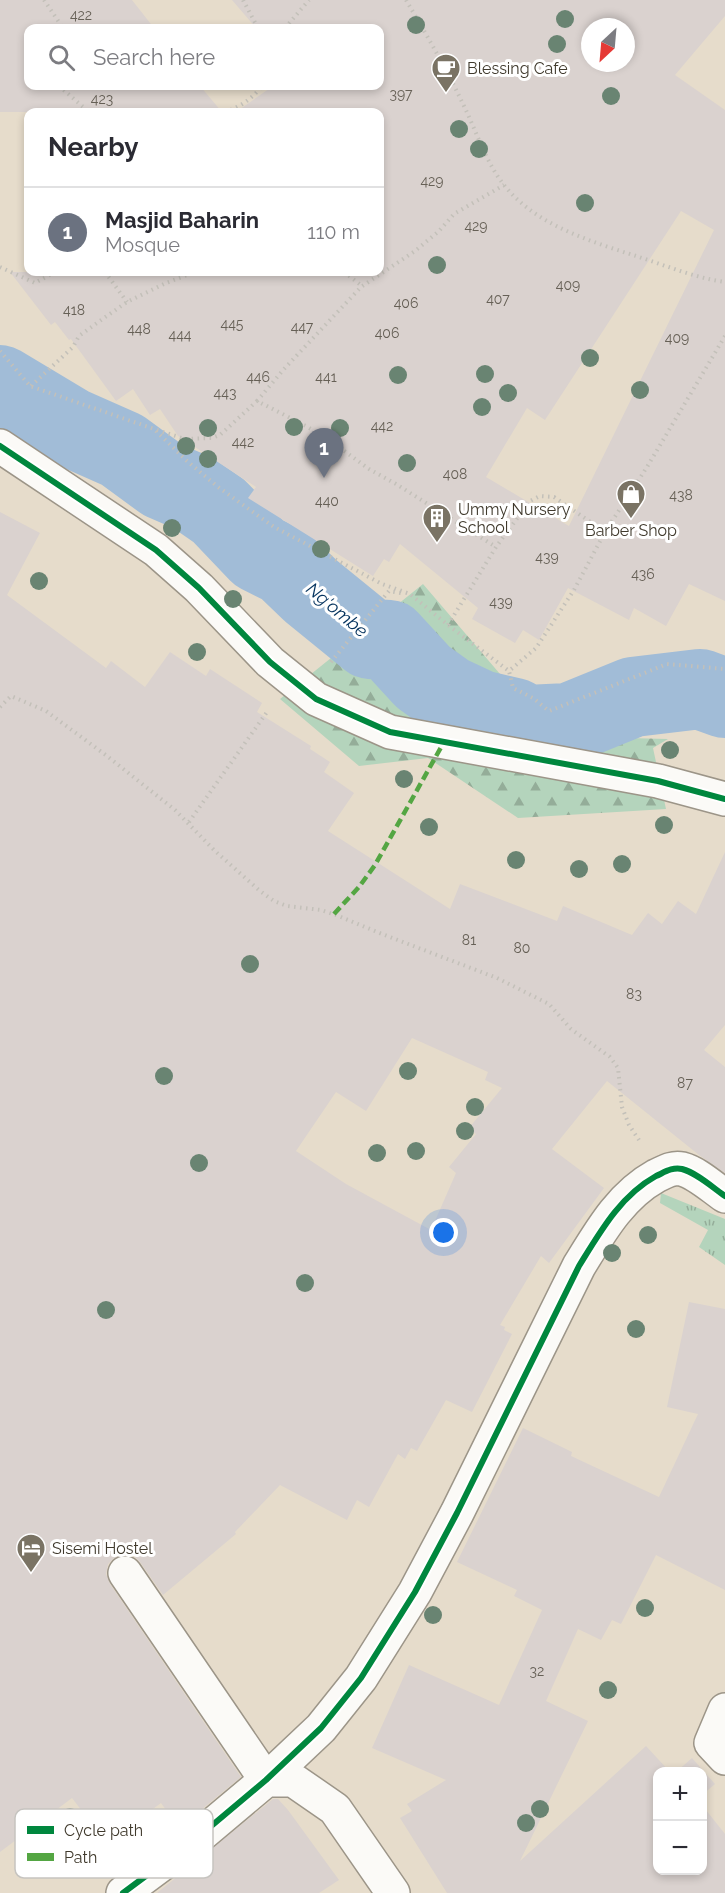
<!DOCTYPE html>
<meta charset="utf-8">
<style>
body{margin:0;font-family:Raleway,sans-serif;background:#f7f7f7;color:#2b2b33}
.controls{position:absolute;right:18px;bottom:18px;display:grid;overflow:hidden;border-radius:12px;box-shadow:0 3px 9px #0003}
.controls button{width:54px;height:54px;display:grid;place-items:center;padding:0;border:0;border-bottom:2px solid #e1e1e2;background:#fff;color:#2b2b33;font:30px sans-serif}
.compass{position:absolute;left:581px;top:18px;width:54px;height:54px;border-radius:50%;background:#fff;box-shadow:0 3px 9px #0003;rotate:206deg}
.you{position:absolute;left:444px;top:1233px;width:21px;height:21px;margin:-15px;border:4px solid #fff;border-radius:50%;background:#1a73e8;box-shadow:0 0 0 9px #1a73e833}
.badge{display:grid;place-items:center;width:39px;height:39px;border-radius:50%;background:#7c3aed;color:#fff;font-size:20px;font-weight:700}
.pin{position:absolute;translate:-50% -50px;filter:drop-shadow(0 2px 3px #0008)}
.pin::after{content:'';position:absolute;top:32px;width:21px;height:18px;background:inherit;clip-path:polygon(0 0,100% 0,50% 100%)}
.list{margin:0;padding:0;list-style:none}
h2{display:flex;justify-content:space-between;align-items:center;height:78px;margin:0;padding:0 24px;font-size:26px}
h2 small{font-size:20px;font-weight:400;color:#7c7c81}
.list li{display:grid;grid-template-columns:39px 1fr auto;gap:18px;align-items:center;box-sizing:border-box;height:90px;padding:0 24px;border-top:2px solid #e1e1e2}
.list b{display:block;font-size:22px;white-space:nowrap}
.list p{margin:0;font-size:20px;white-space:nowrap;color:#7c7c81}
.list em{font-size:20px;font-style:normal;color:#7c7c81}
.icon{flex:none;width:33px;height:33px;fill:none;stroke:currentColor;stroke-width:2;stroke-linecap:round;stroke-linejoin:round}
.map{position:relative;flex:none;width:725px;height:1893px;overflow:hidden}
.search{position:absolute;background:#fff;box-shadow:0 3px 9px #0003;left:24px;top:24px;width:360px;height:66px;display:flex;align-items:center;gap:15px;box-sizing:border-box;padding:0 21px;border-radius:12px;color:#7c7c81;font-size:22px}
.panel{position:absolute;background:#fff;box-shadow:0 3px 9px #0003;left:24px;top:108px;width:360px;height:168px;border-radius:12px}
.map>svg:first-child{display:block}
</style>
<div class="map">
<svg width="725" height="1893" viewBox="0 0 725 1893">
<defs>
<pattern id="grass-tufts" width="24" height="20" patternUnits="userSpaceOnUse" patternTransform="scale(1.5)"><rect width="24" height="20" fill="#b4d4bc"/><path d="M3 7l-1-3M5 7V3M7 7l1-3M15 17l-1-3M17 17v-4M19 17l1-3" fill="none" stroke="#94ad99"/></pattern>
<pattern id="forest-firs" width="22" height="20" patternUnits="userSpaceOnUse" patternTransform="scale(1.5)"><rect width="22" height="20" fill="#b4d4bc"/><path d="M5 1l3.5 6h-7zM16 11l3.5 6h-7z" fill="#94ad99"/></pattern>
</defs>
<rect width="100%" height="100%" fill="#e6dccb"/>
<path fill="url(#grass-tufts)" d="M661,1193L725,1219V1265L699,1247L708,1230L660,1203Z"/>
<path fill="url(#forest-firs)" d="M423,584L506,681V735L668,739L653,748L666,809L518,818L428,758L359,766L280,699Z"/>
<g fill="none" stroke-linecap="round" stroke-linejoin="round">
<path stroke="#a1bcd7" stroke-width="80" d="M0,385L70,427L122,450L163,480L193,493L219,511L259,553L285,566L311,591L370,639L389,640L423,677L448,695L480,710L514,718L527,725L569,723L633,697L700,689L725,698"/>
</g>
<path fill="#dad2cf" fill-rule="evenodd" d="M0,0H132L154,28H28V86H200L222,112H0Z
M232,0H725V16L675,75L725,110V601L689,584L666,626L634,608L629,620L568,588L539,640L523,630L515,643L472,619L478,608L400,544L389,562L384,559L373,576L248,498L256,487L178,436L160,409L150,415L133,389L116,401L71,339L69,340L55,322L51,325L10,272H380V112H236L273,86H380V28H256ZM590,27H626V63H590ZM681,211L714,230L569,526L486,477L527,408L545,420Z
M0,512L40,533L7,595L106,668L111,661L145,687L170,652L206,676L210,669L262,703L257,712L311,746L310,749L330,762L324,772L354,793L328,831L450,909L460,884L557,921L563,906L632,935L648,913L662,924L678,901L696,914L725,852V1025L704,1050L725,1067V1173L699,1155L607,1081L552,1149L604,1188L549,1263L541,1256L500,1325L505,1327L504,1330L512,1334L472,1412L446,1400L417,1451L411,1448L405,1459L398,1454L369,1507L357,1500L347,1520L280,1485L235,1532L236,1534L163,1595L140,1562L134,1556L123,1554L114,1558L108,1564L106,1574L110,1584L241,1777L179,1828L161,1803L131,1825L127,1819L102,1837L72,1798L0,1852ZM412,1038L488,1072L485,1080L502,1088L469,1128L476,1134L449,1167L456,1173L431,1230L346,1184L296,1151L336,1092L366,1111Z
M689,1302L725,1309V1590L656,1555L621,1624L612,1620L601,1640L578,1629L546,1701L588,1721L520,1861L646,1746L670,1772H657V1870H702V1805L725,1834V1893H447L400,1818L412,1811L407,1804L446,1780L372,1748L409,1665L499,1705L542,1610L514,1596L517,1590L457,1562L523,1428L572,1452L571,1456L659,1497L698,1414L667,1407Z
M692,1758L715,1784L702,1795V1772H676Z
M273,1799H278L288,1810L339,1880L319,1893H157Z"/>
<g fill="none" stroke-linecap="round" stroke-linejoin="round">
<g stroke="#9c9588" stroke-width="36">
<path id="street" d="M0,446L156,550L199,588L270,662L316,699L390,732L658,781L725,799
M125,1573L266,1780H293L335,1809L393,1893
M725,1710L711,1743L725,1758
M123,1893L197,1838L266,1780L321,1728L361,1678L415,1592L457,1513L579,1266C600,1232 620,1196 656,1176C665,1172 672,1167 682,1169C697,1173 712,1187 725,1196"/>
</g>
<path stroke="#c3c0b9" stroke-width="4" stroke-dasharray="1.5 4.5" stroke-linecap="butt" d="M44,0L63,28
M243,0L258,28
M406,0C426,34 446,68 463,104C476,130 485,161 504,185C537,227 594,242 642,258C670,267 696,278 725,282
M285,28L309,0
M59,86L89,112
M225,112C240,107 253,98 262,86
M0,267L35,283L55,272
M105,272L127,302
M344,272L362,286
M725,336L647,467L605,532L574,590L536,648L509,671L513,688L533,698L549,711L667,664L725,669
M0,351L30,386L154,429L187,461L218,487L274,527L382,584L410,594L448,625L509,671
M31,386L73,347L79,336L104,318L127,302L166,283L195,272
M257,401L284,369L361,287L415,251L439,231L454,214L504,185
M157,430L185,439L212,438L220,435L257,401L306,426L332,442L369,469L396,484L496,547
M448,625L496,547L530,501L540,496L554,497L605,532
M331,662L389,591L401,593
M0,707L11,696L46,711L107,756L175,810L215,851L260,891L274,901L287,906L321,910L336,915L382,934L497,978L549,1004L571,1029L610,1057L618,1068L622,1107L629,1125L639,1140
M189,822L267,712"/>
<use href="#street" stroke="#fbfaf7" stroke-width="33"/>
<path stroke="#54a643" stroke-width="4.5" stroke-dasharray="9 4.5" stroke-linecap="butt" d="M334,914L359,887L375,865L444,742"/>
<g stroke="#fff" stroke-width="10">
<path id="cycleway" d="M0,446L156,550L199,588L270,662L316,699L390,732L658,781L725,799
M123,1893L197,1838L266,1780L321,1728L361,1678L415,1592L457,1513L579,1266C600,1232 620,1196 656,1176C665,1172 672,1167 682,1169C697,1173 712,1187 725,1196"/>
</g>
<use href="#cycleway" stroke="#00873e" stroke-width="6"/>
</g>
<g fill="#698472">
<circle cx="565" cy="19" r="9"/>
<circle cx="416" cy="25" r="9"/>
<circle cx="557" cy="44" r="9"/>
<circle cx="611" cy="96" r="9"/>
<circle cx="459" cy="129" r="9"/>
<circle cx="479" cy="149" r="9"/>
<circle cx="585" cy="203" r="9"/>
<circle cx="437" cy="265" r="9"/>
<circle cx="590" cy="358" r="9"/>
<circle cx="485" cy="374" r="9"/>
<circle cx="398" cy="375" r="9"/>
<circle cx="640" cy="390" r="9"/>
<circle cx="508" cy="393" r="9"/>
<circle cx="482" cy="407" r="9"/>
<circle cx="294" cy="427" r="9"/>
<circle cx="208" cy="428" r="9"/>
<circle cx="340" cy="428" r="9"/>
<circle cx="186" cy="446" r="9"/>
<circle cx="208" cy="459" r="9"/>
<circle cx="407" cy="463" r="9"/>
<circle cx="172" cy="528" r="9"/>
<circle cx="321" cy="549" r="9"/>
<circle cx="39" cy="581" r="9"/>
<circle cx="233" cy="599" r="9"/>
<circle cx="197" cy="652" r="9"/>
<circle cx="670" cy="750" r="9"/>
<circle cx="404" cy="779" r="9"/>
<circle cx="664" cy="825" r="9"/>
<circle cx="429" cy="827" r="9"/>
<circle cx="516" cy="860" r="9"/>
<circle cx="622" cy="864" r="9"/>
<circle cx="579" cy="869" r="9"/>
<circle cx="250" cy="964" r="9"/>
<circle cx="408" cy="1071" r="9"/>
<circle cx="164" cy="1076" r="9"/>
<circle cx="475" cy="1107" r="9"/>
<circle cx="465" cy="1131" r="9"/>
<circle cx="416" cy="1151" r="9"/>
<circle cx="377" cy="1153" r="9"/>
<circle cx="199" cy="1163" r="9"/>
<circle cx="648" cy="1235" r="9"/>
<circle cx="612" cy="1253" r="9"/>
<circle cx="305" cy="1283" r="9"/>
<circle cx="106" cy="1310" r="9"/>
<circle cx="636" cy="1329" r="9"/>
<circle cx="645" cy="1608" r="9"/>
<circle cx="433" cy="1615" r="9"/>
<circle cx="608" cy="1690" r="9"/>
<circle cx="540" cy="1809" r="9"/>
<circle cx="70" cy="1817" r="9"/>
<circle cx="526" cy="1823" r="9"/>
</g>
<defs>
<g id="cafe-pin" transform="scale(1.5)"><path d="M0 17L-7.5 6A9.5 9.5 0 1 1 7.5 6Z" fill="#7a7364" stroke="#fff"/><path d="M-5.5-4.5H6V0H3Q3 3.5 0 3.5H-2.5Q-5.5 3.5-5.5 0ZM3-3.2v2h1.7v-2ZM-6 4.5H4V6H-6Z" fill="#fff"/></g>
<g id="shop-pin" transform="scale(1.5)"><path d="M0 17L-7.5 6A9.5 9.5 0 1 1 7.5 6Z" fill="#7a7364" stroke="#fff"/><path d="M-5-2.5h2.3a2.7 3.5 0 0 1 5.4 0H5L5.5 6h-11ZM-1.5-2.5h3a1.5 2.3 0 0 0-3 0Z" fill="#fff"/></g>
<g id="building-pin" transform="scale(1.5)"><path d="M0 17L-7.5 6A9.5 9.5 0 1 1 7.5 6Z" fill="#7a7364" stroke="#fff"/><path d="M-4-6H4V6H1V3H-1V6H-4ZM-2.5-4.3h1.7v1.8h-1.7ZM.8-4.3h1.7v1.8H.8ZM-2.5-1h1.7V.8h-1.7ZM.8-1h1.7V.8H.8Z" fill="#fff"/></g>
<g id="hotel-pin" transform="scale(1.5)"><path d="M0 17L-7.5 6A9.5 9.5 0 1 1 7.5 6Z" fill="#7a7364" stroke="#fff"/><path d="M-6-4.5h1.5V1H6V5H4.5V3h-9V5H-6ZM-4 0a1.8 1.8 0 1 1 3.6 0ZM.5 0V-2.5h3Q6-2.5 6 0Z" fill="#fff"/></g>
</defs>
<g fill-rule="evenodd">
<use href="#cafe-pin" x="446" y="68"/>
<use href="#shop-pin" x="631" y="494"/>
<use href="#building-pin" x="437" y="518"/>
<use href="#hotel-pin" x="31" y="1548"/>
</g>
<g text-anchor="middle" stroke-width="6" stroke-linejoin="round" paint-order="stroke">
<g font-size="14" fill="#666056">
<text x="81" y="20">422</text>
<text x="401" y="99">397</text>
<text x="102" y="104">423</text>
<text x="432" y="186">429</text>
<text x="476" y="231">429</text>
<text x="568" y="290">409</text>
<text x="498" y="304">407</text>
<text x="406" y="308">406</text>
<text x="74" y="315">418</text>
<text x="232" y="329">445</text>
<text x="302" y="332">447</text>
<text x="139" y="334">448</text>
<text x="387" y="338">406</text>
<text x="180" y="340">444</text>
<text x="677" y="343">409</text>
<text x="258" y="382">446</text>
<text x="326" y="382">441</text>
<text x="225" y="398">443</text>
<text x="382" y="431">442</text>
<text x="243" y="447">442</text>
<text x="455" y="479">408</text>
<text x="681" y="500">438</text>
<text x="327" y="506">440</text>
<text x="547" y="562">439</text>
<text x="643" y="579">436</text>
<text x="501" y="607">439</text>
<text x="469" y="945">81</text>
<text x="522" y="953">80</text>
<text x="634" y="999">83</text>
<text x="685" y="1088">87</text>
<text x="537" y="1676">32</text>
</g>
<g font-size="16" fill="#403a2d" stroke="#fff" text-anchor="start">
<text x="467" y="74">Blessing Cafe</text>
<text x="458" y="515">Ummy Nursery<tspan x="458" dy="18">School</tspan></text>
<text x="631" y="536" text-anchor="middle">Barber Shop</text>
<text x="52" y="1554">Sisemi Hostel</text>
</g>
<g font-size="18" font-style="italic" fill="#05335e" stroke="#fff">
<text transform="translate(337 610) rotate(40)" y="6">Ng'ombe</text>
</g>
</g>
<rect x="15" y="1809" width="198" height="69" rx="9" fill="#fff" stroke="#c6c4c0" stroke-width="1.5"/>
<rect x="27" y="1826" width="27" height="8" fill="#00873e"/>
<rect x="27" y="1853" width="27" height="8" fill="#54a643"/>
<g font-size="16" fill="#403a2d">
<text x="64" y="1836">Cycle path</text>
<text x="64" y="1863">Path</text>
</g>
</svg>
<div class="controls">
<button>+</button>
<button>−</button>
</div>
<svg class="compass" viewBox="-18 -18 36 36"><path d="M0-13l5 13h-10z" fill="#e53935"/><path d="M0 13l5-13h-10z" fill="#7c7c81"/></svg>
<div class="you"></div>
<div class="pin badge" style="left:324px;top:478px;background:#6b7280">1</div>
<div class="search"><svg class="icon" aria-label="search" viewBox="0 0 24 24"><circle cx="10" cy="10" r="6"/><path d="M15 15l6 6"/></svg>Search here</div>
<section class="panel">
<h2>Nearby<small></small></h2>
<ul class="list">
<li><span class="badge" style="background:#6b7280">1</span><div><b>Masjid Baharin</b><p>Mosque</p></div><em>110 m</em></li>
</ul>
</section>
</div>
